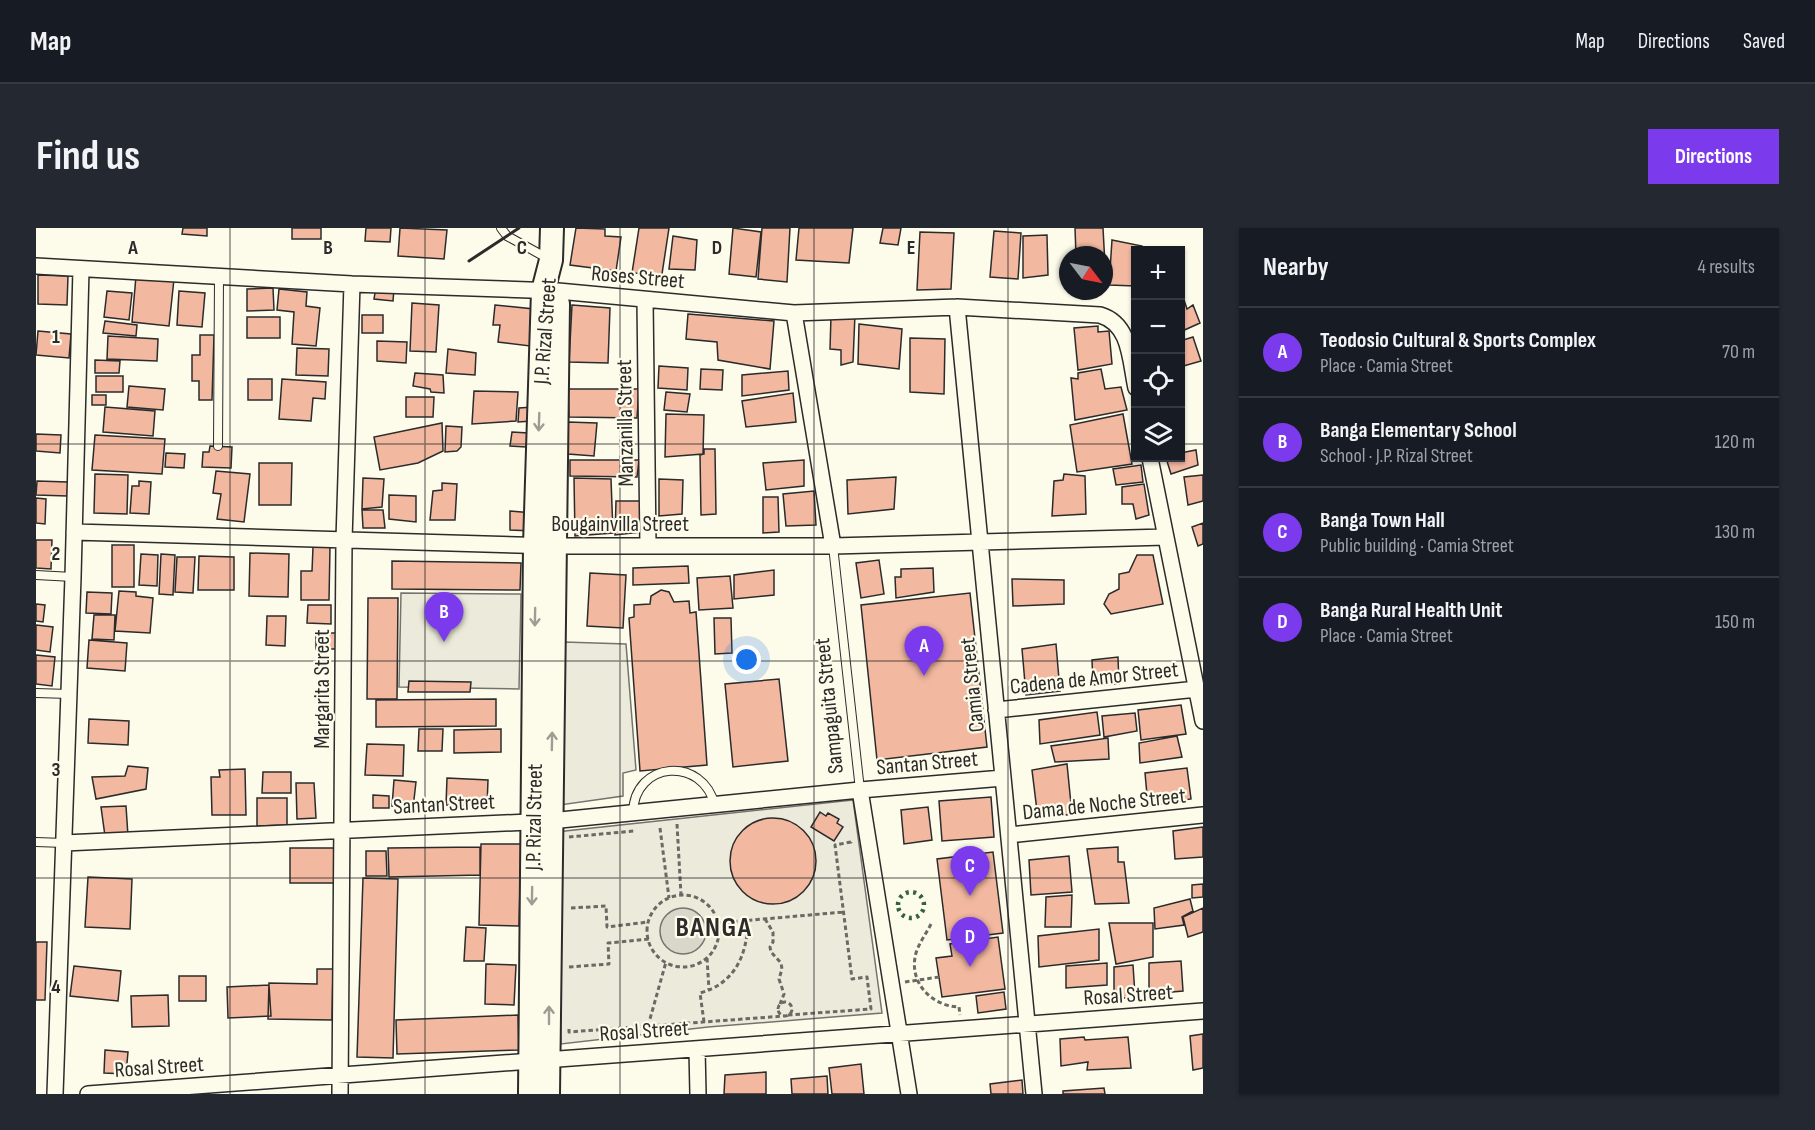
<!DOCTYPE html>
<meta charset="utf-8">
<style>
body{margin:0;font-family:"Sofia Sans Condensed",sans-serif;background:#242831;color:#f1f3f6}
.controls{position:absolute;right:18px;top:18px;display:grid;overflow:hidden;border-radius:0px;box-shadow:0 2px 4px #0004}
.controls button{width:54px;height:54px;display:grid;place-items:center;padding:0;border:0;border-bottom:2px solid #363941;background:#171b24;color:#f1f3f6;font:30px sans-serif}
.compass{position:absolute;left:1023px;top:18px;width:54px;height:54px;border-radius:50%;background:#171b24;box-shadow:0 2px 4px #0004;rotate:122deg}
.you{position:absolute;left:711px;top:432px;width:21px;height:21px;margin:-15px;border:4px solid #fff;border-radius:50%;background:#1a73e8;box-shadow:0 0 0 9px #1a73e833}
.badge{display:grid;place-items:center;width:39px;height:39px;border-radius:50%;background:#7c3aed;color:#fff;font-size:20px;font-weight:700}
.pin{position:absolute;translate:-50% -50px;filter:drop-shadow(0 2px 3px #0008)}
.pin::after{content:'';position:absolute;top:32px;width:21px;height:18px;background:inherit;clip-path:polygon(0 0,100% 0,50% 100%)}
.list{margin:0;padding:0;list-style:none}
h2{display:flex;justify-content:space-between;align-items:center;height:78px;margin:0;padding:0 24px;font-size:26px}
h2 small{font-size:20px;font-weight:400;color:#9ea1a6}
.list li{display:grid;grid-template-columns:39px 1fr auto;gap:18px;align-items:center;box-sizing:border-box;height:90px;padding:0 24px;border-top:2px solid #363941}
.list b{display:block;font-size:22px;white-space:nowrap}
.list p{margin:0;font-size:20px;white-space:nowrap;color:#9ea1a6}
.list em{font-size:20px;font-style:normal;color:#9ea1a6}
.icon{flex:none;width:33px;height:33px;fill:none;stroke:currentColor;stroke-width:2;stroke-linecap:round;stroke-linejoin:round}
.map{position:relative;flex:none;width:1167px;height:866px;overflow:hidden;border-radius:0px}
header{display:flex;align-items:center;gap:36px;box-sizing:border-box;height:84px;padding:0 30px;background:#171b24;border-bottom:2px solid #363941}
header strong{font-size:28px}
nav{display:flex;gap:33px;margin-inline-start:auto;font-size:21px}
.intro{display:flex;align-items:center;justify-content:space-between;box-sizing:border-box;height:144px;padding:0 36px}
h1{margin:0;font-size:42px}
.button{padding:15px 27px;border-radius:0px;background:#7c3aed;color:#fff;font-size:21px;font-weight:700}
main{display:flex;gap:36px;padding:0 36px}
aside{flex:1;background:#171b24;border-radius:0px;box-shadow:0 2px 4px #0004}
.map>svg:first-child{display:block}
</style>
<header>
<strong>Map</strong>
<nav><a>Map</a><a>Directions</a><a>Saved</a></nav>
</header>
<div class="intro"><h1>Find us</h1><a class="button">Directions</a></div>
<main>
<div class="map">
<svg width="1167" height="866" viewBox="0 0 1167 866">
<rect width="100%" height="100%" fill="#fdfbea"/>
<path fill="#ecebdb" stroke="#74746e" stroke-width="1.5" d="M365,365L485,366L483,461L363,459Z
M528,414L590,416L600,542L587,545V568L524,577Z
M817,572L846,785L672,799L525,816L520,604Z"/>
<path fill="#d8d7c9" stroke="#74746e" stroke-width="1.5" d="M624 703a23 23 0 1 1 46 0a23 23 0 1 1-46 0Z"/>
<path fill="#f2b8a0" stroke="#2b2b2b" stroke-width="1.5" d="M147,0H171V8L146,6Z
M256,0H285V11H256Z
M330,0H355L354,14L329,13Z
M364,0L411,2L408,31L362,28Z
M540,0L569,1V8L585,9L580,43L534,37Z
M603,0H633L626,46L596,45Z
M697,0L725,4L720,49L693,46Z
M726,0H754L751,54L722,51Z
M763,0H817L813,35L760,32Z
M847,0H865L862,17L844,15Z
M1039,0H1067L1070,56H1068V27H1040Z
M958,3L985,5L982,51L954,49Z
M884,4L918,5L915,61L881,62Z
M1011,7L1012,47L987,50V8Z
M637,8L661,12L659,42L633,41Z
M1076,12L1106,18L1105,22H1100L1099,58L1073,57Z
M2,47L32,48L31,77L2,76Z
M100,48L138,51L133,98L96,94Z
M340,59L358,61L357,73L338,71Z
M237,60L238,82L211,83V61Z
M243,61L271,64L270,78L284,80L280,118L256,116L258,84L241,82Z
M71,63L96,65L93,92L68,89Z
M143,63L169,65L166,99L141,97Z
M1147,69L1151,81L1157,77L1164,95L1144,104V70Z
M376,75L403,77L400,124L374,123Z
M459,77L498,81L494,118L462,114L464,97H457Z
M536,77L574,80L572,135L533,134Z
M652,86L738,93L734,141L682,132L681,114L650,111Z
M819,86L817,134L805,137V122L794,121L795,88Z
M326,87H347V105H326Z
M211,89H244V110H211Z
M69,93L101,97L100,108L67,105Z
M823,96L866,101L863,141L822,136Z
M1062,98V104L1073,103L1076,136L1042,142L1038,100Z
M2,103L35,106L33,130L0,127Z
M164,107H178L176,172H163V153H156V127H164Z
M72,108L122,111L121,133L71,131Z
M1157,109L1165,133L1144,139V113Z
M874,110L909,111L908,166L874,164Z
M341,113L371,114L370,135L341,133Z
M261,120L293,121L292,148L260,147Z
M412,121L440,125L439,147L410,145Z
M59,132L84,133L83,145H59Z
M623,138L652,140L651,162L622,160Z
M665,141L687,142L686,162L664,161Z
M1065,141L1069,161L1085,159L1091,182L1039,192L1035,150L1042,151V145Z
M752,143L753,162L706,168V147Z
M379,145L407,147L408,165L395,164L394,161L377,158Z
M60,148H87V164H60Z
M212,151H236V172H212Z
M246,151L290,154L289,171L277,170L275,193L243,191Z
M93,158L129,161L127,182L91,179Z
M532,161H603L601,190L533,189Z
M438,163L482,164L480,193L436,196Z
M630,164L654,166L651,184L628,182Z
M757,165L760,194L710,199L706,173Z
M56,167H70V177H56Z
M370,169H398L397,189H370Z
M69,179L119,183L117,208L67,204Z
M497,179L496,193L482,194L483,180Z
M630,186L668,187L667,226L629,229Z
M1087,186L1096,236L1041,244L1034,197Z
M532,194L561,195L558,228L532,226Z
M406,195L407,223L382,235L344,242L338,209Z
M410,198L426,199L425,219L421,223L409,224Z
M476,204L492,205L490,219L474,218Z
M0,206L25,207L24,225L0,223Z
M59,207L129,211L126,246L56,242Z
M174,218L196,219L195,240L166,239L167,224H173Z
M668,221H679L680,286L665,287L664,227L668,226Z
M1160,222L1162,237L1135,246L1130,230H1144V225Z
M130,225L149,226L148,240L129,239Z
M534,232H603L601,249L534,248Z
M768,232V258L730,262L727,235Z
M223,235H256L255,277H223Z
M1105,237L1107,254L1080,257L1077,241Z
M180,243L214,246L208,294L181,291L185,266L177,265Z
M59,246L92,247L91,286L58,285Z
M1028,246L1049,248L1050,286L1016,288L1018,253L1027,252Z
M1167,247V273L1152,277L1148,249Z
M860,249L858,281L812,286L811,252Z
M327,250L348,251L346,279L326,281Z
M538,250L575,251L577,305L539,308Z
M623,251L647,252L646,286L623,288Z
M1,253L32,254L31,268L0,267Z
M103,253L115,254L113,286L94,285L96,258H103Z
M406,255L421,256L419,292H394L397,263L406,262Z
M1108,256L1113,287L1100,291L1097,276H1086V259Z
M778,263L780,297L750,298L747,266Z
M353,267L380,268V294L353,291Z
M727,269H742L743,304L727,305Z
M0,270L10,271L9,296L0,295Z
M580,273H608L605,304L579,307Z
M326,282H347L349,300H327Z
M474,283L497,285V303L474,302Z
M1167,295V316L1162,318L1156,299Z
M0,312H16L15,341L0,340Z
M76,317H98V359H76Z
M277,319H294L293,372H265V343H276Z
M214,325L253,326L252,369L213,368Z
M105,326L122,327L121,358L103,357Z
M125,326L139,327L137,367L123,366Z
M1101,327H1117L1127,376L1075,386L1068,376L1073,366L1083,361V346L1093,344Z
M163,328L198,329V362H162Z
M141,329H159L157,365L139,364Z
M843,332L848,366L825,370L820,335Z
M356,333L485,335L484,362L356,361Z
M652,338L653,355L597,357V340Z
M897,340L898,364L860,370L859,349H865V341Z
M738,342V367L698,371V347Z
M554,345L590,347L587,400L551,398Z
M694,348L697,380L663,382L661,350Z
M976,351L1028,352V376L977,378Z
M625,362L633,364L638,374L653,373L654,385L660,384L671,537L604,543L593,390L598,389V377L614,376L615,368Z
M83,363L100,364V368L117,370L114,405L79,403Z
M51,364L76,365L75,386L50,385Z
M934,365L951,519L841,532L825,377Z
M332,370H362L361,471H331Z
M0,376L9,377L7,394L0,393Z
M272,377H295V396L271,395Z
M58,387H79L78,412L56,411Z
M231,388H250L249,418L230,417Z
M678,390H695L696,425L679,426Z
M0,397L17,399L14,424L0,422Z
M280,405H301V421H280Z
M53,412L91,415L89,443L51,440Z
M1020,416L1024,463L990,467L986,421Z
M0,427L19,429L16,458L0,456Z
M1082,429L1083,456L1057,457L1056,432Z
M743,451L752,533L697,539L689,456Z
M373,453L435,454L434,464H372Z
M460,471V498L340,499V472Z
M1145,477L1150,506L1105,512L1102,482Z
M1061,484L1064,507L1004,516L1003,492Z
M1099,485L1101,503L1068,509L1066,488Z
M53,491L93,493L92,517L52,515Z
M383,501H407L406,523H382Z
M465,501V524L418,525V502Z
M1141,508L1146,529L1104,535L1103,515Z
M1072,510L1073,531L1019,534L1015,518Z
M331,516L368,517L367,548L329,547Z
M1031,536L1036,586L1002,591L996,542Z
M92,538L112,540L110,561L60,571L56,549L89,548Z
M1151,540L1155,571L1112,578L1109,545Z
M209,541L210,587H176L175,549H184L183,542Z
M227,544H255V565H226Z
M411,550L452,552L451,579L410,577Z
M358,552L380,554L377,580L356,578Z
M260,555H278L280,590L261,591Z
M337,567L353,568V580H337Z
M955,569L958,609L906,613L903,573Z
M221,570H251V597L221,598Z
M90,578L92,608H69L65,579Z
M892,579L896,612L868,616L865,582Z
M784,584L790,588L792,585L803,591L801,595L807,599L798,613L775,599Z
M694 633a43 43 0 1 1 86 0a43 43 0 1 1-86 0Z
M1167,599V629L1139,631L1137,603Z
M445,616H485L483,698L443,697Z
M444,619V647L353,649L352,620Z
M1082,619V634H1088L1093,675L1059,676L1051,621Z
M254,620H299V655H254Z
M330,623H350L351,648H330Z
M957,624L967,705L911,712L901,631Z
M1033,628L1036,664L995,667L993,632Z
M52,649L96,651L94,701L49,699Z
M327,650L362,651L357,830L321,829Z
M1167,656V669L1156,670V657Z
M1036,667L1035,699H1009L1010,669Z
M1154,671L1157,683L1146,689L1148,697L1119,701L1118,680Z
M1167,680V704L1152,709L1147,689Z
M1073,695H1117V729L1080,736Z
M430,699L450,700L448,733H428Z
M1063,701V732L1003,739L1002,708Z
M962,709L969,761L906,769L900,730L916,728L914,716Z
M0,714H11L9,772H0Z
M1145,733L1147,763L1113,766V735Z
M1071,735V757L1030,760V738Z
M450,736L480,737L478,777L449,776Z
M1097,737L1099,767L1078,773V739Z
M38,738L85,743L82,773L34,768Z
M281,741H297L296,792L232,791L233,755L281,756Z
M143,748H170V773H143Z
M233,757L235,788L192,790L191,759Z
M968,764L970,781L942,785L940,768Z
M132,767L133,798L96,799L95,768Z
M482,787L483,822L361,826L360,792Z
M1167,806V840L1157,842L1154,808Z
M1048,809L1049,812L1092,809L1095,840L1051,842L1052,834L1025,838L1024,811Z
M69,822L92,824L90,846L68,845Z
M825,836L828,866H796L793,840Z
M730,844V866H688L689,847Z
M791,848L792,866H756L755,851Z
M986,852L987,866H955L954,856Z
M1068,860L1069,866H1027V863Z"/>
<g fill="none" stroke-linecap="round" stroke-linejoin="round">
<g stroke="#2b2b2b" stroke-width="10">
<path id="service" d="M465,0L471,8L511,30
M182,218L183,49
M797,318L824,562
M0,347L37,349
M0,465L33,466
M597,585C598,533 667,527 679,578
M0,614L28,615"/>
</g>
<g stroke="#2b2b2b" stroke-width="18">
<path id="minor" d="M0,38L316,56L522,63L758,85L921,79L1064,87C1095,96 1094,133 1100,160
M609,72L612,318
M921,79L998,866
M758,85L797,318
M1114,230L1167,493
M38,304L518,318H797L1130,309
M960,482L1161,461
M824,562L873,866
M973,607L1167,587
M28,615L514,593L824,562L967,550
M661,821L662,866
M19,866L37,349L45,41
M52,866L1167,783
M304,866L308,312L316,56"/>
</g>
<g stroke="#2b2b2b" stroke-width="26">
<path id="secondary" d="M494,866L499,317L507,63L515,32L516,0
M512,866L522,76"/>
</g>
<path stroke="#6a6964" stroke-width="3" stroke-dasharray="4.5 3" stroke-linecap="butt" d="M641,596L645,667
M624,600L633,670
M533,609L598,603
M611 703a36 36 0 1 1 72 0a36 36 0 1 1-72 0Z
M535,680L570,678L571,699L612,694
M729,691L737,704V714L734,719L735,724L745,735L746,741L743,751L748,766L744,776
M682,695L808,684
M895,696C890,706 883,715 880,725C872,754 895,778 923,779L924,787
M671,730L673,762
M533,739L573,736L572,715L613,711
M869,754L903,749
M742 781a7 7 0 1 1 14 0a7 7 0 1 1-14 0Z
M752,787L835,781L831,749L816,751L799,617L815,614V611
M668,794L664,765C700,755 711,726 712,693
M612,798L630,734
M533,801V804L748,788"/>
<use href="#service" stroke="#fdfbea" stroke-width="8"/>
<use href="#minor" stroke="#fdfbea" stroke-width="15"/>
<use href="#secondary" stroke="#fdfbea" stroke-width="22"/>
<path stroke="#34623c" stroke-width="4.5" stroke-dasharray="3 4.5" stroke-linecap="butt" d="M862 677a13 13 0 1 1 26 0a13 13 0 1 1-26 0Z"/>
<path stroke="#2b2b2b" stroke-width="3" d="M433,33L483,0"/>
</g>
<defs><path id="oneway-shaft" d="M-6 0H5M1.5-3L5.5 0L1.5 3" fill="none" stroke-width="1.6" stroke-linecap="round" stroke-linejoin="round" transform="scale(1.5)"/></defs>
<g stroke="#9e9d94">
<use href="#oneway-shaft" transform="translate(503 194) rotate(92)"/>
<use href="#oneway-shaft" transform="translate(499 389) rotate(91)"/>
<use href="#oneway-shaft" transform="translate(516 513) rotate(-89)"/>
<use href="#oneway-shaft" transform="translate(496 668) rotate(91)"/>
<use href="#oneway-shaft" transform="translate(513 787) rotate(-90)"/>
</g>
<path fill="none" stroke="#2b2b2b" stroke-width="1.5" stroke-opacity="0.55" d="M194,0V866M389,0V866M584,0V866M778,0V866M972,0V866M0,216H1100M1144,216H1167M0,433H1167M0,650H1167"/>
<g text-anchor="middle" stroke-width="4.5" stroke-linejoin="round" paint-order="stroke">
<g font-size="22" fill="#2b2b2b" stroke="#fdfbea">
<text transform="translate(602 48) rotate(5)" y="8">Roses Street</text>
<text transform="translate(508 103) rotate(-86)" y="8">J.P. Rizal Street</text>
<text transform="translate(588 195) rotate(-91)" y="8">Manzanilla Street</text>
<text x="584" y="303">Bougainvilla Street</text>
<text transform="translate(1058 449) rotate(-6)" y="8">Cadena de Amor Street</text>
<text transform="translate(935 457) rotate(-96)" y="8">Camia Street</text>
<text transform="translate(285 461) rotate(-90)" y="8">Margarita Street</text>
<text transform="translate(792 478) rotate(-96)" y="8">Sampaguita Street</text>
<text transform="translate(891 534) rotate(-5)" y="8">Santan Street</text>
<text transform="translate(408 575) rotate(-3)" y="8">Santan Street</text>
<text transform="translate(1068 575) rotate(-6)" y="8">Dama de Noche Street</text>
<text transform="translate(497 589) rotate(-89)" y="8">J.P. Rizal Street</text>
<text transform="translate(1092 766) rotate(-4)" y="8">Rosal Street</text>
<text transform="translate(608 802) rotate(-4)" y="8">Rosal Street</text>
<text transform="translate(123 838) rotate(-4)" y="8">Rosal Street</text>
</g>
<g font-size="28" font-weight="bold" letter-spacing="1.5" fill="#2b2b2b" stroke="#fdfbea">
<text x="678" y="708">BANGA</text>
</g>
</g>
<g font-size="20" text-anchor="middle" font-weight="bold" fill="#2b2b2b" stroke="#fdfbea" stroke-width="4.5" stroke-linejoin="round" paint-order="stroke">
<text x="97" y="26">A</text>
<text x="292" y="26">B</text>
<text x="486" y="26">C</text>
<text x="681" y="26">D</text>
<text x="875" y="26">E</text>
<text x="20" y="115">1</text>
<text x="20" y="332">2</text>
<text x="20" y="548">3</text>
<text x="20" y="765">4</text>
</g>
</svg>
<div class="controls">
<button>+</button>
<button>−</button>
<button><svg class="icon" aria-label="locate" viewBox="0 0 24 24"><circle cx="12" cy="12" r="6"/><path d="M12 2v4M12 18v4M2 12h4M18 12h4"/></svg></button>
<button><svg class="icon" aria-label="layers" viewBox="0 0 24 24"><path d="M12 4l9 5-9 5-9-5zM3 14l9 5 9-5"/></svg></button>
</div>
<svg class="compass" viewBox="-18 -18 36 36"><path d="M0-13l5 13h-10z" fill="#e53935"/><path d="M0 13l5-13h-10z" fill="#9ea1a6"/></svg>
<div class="you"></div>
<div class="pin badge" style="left:888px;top:448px">A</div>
<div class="pin badge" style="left:408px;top:414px">B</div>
<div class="pin badge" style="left:934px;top:668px">C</div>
<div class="pin badge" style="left:934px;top:739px">D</div>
</div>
<aside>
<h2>Nearby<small>4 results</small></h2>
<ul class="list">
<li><span class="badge">A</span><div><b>Teodosio Cultural &amp; Sports Complex</b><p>Place · Camia Street</p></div><em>70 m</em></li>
<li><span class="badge">B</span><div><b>Banga Elementary School</b><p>School · J.P. Rizal Street</p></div><em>120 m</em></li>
<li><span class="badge">C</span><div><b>Banga Town Hall</b><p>Public building · Camia Street</p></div><em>130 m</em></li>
<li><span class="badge">D</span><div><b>Banga Rural Health Unit</b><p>Place · Camia Street</p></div><em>150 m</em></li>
</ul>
</aside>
</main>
